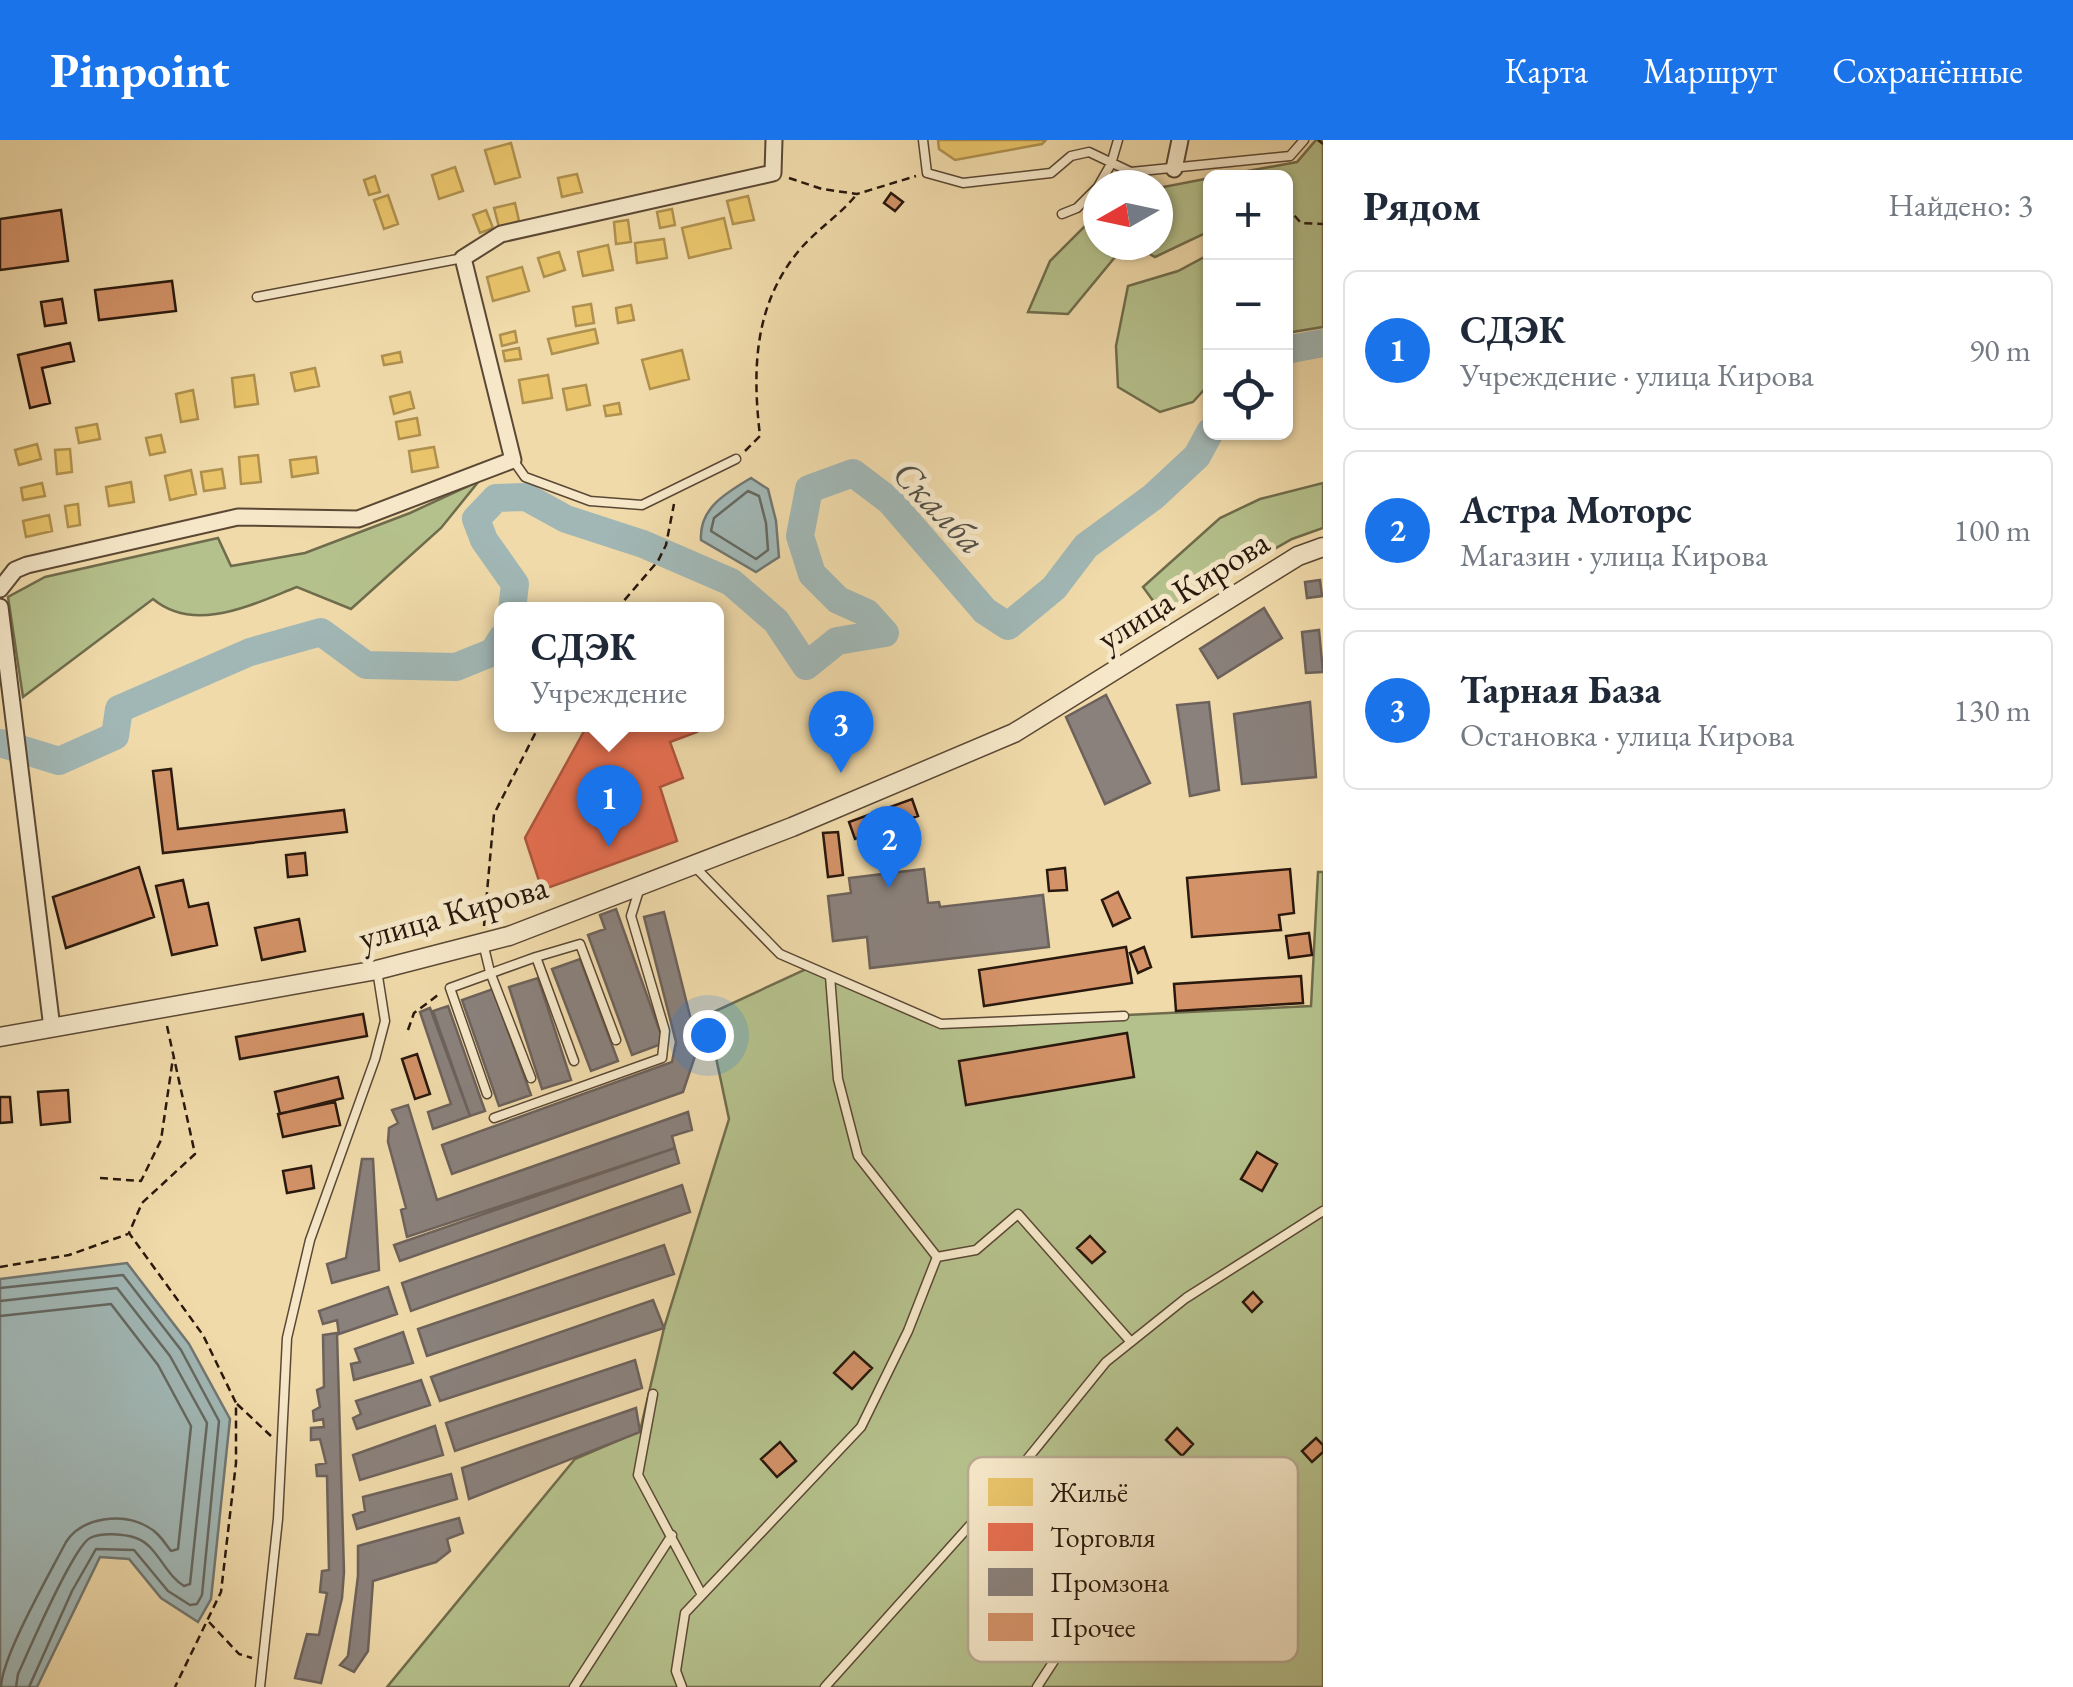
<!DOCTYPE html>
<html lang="ru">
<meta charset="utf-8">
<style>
body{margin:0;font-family:"EB Garamond",serif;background:#f2f2f3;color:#1f2937}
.controls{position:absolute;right:30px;top:30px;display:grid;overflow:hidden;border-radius:15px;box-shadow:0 2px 8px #0004}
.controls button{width:90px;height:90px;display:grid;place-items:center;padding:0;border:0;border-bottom:2px solid #e0e1e3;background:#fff;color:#1f2937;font:50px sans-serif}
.compass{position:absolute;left:1083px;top:30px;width:90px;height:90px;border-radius:50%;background:#fff;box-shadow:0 2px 8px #0004;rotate:261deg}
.you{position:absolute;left:708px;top:895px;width:35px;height:35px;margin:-25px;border:8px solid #fff;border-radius:50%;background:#1a73e8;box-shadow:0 0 0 15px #1a73e833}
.badge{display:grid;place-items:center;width:65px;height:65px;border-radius:50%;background:#1a73e8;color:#fff;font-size:32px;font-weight:700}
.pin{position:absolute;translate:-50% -82px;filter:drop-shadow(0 2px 5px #0008)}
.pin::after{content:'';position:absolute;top:52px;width:35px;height:30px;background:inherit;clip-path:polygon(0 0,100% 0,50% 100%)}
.popup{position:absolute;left:494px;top:462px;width:230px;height:130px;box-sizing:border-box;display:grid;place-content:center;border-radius:15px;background:#fff;filter:drop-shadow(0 2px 8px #0005);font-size:32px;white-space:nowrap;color:#747a83}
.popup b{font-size:38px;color:#1f2937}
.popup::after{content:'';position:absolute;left:50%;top:100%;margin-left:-20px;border:20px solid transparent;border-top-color:#fff}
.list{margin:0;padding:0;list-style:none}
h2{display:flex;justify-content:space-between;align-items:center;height:130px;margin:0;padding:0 40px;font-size:42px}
h2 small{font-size:32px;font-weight:400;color:#747a83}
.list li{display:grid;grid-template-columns:65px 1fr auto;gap:30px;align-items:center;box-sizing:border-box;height:160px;margin:0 20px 20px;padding:0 20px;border:2px solid #e0e1e3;border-radius:15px}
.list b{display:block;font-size:38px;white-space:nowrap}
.list p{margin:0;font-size:32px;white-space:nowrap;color:#747a83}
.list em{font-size:32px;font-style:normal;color:#747a83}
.icon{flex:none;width:55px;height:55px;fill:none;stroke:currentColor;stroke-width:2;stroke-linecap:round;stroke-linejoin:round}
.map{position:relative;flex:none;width:1323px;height:1547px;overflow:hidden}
header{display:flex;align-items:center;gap:60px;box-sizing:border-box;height:140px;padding:0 50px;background:#1a73e8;color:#fff}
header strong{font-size:48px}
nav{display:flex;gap:55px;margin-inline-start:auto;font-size:35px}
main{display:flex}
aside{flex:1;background:#fff}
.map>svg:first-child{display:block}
</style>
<header>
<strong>Pinpoint</strong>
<nav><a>Карта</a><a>Маршрут</a><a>Сохранённые</a></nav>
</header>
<main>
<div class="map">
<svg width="1323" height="1547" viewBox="0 0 1323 1547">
<rect width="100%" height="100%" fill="#f0daaa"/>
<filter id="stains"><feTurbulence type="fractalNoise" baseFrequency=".002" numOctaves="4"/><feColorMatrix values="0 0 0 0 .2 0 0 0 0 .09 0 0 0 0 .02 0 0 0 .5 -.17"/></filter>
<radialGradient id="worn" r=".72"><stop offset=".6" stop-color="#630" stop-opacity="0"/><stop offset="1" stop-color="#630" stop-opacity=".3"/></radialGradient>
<path fill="#b5c18c" stroke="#6f6c4c" stroke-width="2.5" d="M1316,0H1323V187L1286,193V38L1215,37L1297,22Z
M1210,38V91L1155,117L1134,105H1158V48Z
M1098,73V105H1125L1068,174L1028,172L1050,121Z
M1210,114V243L1193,262L1160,272L1118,247L1116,206L1128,146L1178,131Z
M479,341L441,388L351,469L297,447C253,464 195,494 153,459L23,557L8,457L45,437L218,398L231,426L305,413L410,373Z
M1323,343V388L1292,399L1162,473L1143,447L1220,378L1260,359Z
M1318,732H1323V1547H387L575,1319L640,1291L664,1188L729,979L707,875L806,829L941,884L1311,866Z"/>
<path fill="#a1b7b5" stroke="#717772" stroke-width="2.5" d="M751,338L768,349L776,381L779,417L756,432L701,400C699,368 726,353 751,338Z
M127,1123L189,1204L230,1279L211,1459L198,1482L161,1458L129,1419L100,1417L37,1547H0V1139Z"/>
<path fill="#e9c46a" stroke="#af904e" stroke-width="2.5" d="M938,0H1046L1042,4L955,20L939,9Z
M511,3L520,37L495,44L485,10Z
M455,27L463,51L439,59L432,35Z
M577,34L582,52L562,57L558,38Z
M375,36L380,52L369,55L364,40Z
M388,55L398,84L384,89L374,60Z
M748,56L754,80L733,84L727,61Z
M515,63L519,81L499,87L494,68Z
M672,69L675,85L660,88L657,72Z
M486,70L493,88L480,93L473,75Z
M724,78L731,108L689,118L682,88Z
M628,80L631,102L616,104L614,82Z
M664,99L667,118L637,123L635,103Z
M608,105L613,130L583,136L578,112Z
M559,112L565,130L544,137L538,118Z
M522,127L529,151L493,161L487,137Z
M591,164L594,183L576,186L573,167Z
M631,165L634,180L618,183L616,168Z
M595,189L598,203L552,214L548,199Z
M515,191L517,202L502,206L500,195Z
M519,208L521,219L505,221L503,211Z
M682,210L689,239L650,249L642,220Z
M400,212L402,222L384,225L382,216Z
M315,228L319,246L295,251L291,233Z
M254,235L258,264L235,267L232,238Z
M548,235L552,258L523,263L519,240Z
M586,245L590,265L567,270L563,249Z
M193,250L198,279L181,282L176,254Z
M410,252L414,268L394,274L390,257Z
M619,263L621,274L606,276L604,266Z
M417,278L420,295L399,299L396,282Z
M97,284L100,299L79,303L76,288Z
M161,295L165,312L150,315L146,298Z
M37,304L41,319L19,325L15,310Z
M434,307L438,327L412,332L409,311Z
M70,309L72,332L57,334L55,310Z
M258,315L261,342L241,344L239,317Z
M316,317L318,333L292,337L290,320Z
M222,329L225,348L204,351L201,332Z
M191,330L196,354L170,360L165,336Z
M131,342L134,362L109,366L106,347Z
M42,343L45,356L23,360L21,348Z
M78,364L80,385L68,387L65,366Z
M49,375L52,391L26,397L23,381Z"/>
<path fill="#e76f51" stroke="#ae553d" stroke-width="2.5" d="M588,584H695L697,592L670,602L683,638L660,647L677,701L542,750L525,698Z"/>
<path fill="#8a817c" stroke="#6d625b" stroke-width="2.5" d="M1320,440L1322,456L1307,458L1305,442Z
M1264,468L1282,498L1218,538L1200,509Z
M1319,490L1323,532L1306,533L1302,492Z
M1106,555L1150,643L1105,664L1066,577Z
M1209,562L1219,650L1190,656L1177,565Z
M1310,562L1316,637L1242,644L1234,574Z
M924,729L928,763L939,762L940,767L1043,755L1049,807L870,828L867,797L833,801L828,756L851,753L849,738Z
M616,769L664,903L632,915L588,795L605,789L600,775Z
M664,772L695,896L696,913L683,952L452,1034L442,1005L672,922L676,902L644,777Z
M580,819L618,921L591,931L552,829Z
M538,838L571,940L542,949L509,847Z
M493,849L531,955L499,966L462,860Z
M448,866L485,971L470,976L433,871Z
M430,868L470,976L433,989L428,972L451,964L420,872Z
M408,965L437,1060L688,972L692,990L672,996L675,1008L407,1097L401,1070L406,1068L388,1002L389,988L398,983L392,970Z
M675,1008L679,1023L400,1121L394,1105Z
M362,1019H373L379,1130L332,1143L327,1124L346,1118Z
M682,1045L690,1072L411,1171L402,1143Z
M664,1105L674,1134L427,1216L418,1189Z
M388,1147L397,1174L339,1194L337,1180L323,1184L319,1171Z
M653,1160L664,1188L440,1261L431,1237Z
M403,1192L413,1223L354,1240L351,1224L360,1222L355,1209Z
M337,1193L344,1432L342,1458L321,1543L295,1538L307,1494L319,1495L327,1453L320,1452L322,1431L329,1430L327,1336H317L316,1325L326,1323L320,1299L311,1300V1288L324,1287L323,1279L314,1281L313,1271L320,1267L317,1250L324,1247L323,1195Z
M635,1220L642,1248L455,1311L446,1283Z
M421,1240L430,1265L357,1289L353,1278L361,1274L356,1261Z
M636,1268L640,1292L469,1359L462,1328Z
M435,1286L443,1315L360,1340L353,1315Z
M451,1334L457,1359L357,1389L353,1375L365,1371L363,1357Z
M459,1378L463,1393L447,1399L450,1411L436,1422L373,1441L368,1511L354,1532L340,1525L348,1516L358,1436V1406Z"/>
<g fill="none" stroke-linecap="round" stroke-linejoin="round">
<path stroke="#656861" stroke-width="2.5" d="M748,351L759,356L766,383L768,410L756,419L711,391L714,378Z
M0,1148L123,1135L181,1210L219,1281L202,1455L197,1464L190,1465L168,1451L134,1410L96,1409L72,1451L29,1547
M0,1161L117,1148L170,1216L207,1283L190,1444L184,1446C165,1435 157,1405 136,1398C125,1394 101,1392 90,1398C73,1407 29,1510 18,1534L16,1547
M0,1176L111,1164L158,1225L191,1286L178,1409L171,1411C164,1402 158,1392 148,1387C123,1372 82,1377 66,1402C50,1433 2,1516 1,1547"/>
<path stroke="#a1b7b5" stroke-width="28" d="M1286,210L1323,203
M512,470L515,444L484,400L476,379L496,358L526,357L566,379L643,404L731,442L776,481L806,526L837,501L885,493L867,473L838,460L812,434L800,396L809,349L853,333L890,361L985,471L1008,486L1054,448L1086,406L1153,357L1197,316L1210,292
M0,603L59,621L115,596L119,569L250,512L321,492L366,525L456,527L493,512L502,498"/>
</g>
<path fill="#d39268" stroke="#29180d" stroke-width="2.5" d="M891,53L903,62L895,71L884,63Z
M61,70L68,121L0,130V79Z
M172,141L176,171L99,180L95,150Z
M62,159L66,183L45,186L41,162Z
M70,203L74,221L42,228L50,263L30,268L18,215Z
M171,629L178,689L344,670L347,692L163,713L153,631Z
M912,659L918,676L855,699L849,682Z
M838,692L843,735L828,737L823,693Z
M305,713L307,735L288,737L286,715Z
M139,727L154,777L66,808L53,757Z
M1065,728L1067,750L1049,751L1047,730Z
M1290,729L1294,773L1279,775L1281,790L1192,797L1187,738Z
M183,740L189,767L208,763L217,805L172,815L156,746Z
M1118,752L1130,778L1113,786L1102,760Z
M299,779L305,811L262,820L255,788Z
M1309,793L1312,815L1289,818L1286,796Z
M1126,807L1132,843L984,866L979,830Z
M1144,807L1151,827L1138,833L1130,813Z
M1301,836L1303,863L1176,871L1174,844Z
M363,874L367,896L240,919L236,897Z
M1127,893L1134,937L966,965L959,921Z
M417,914L430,954L415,959L402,919Z
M338,937L343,958L280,974L275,952Z
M68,950L70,982L41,985L38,952Z
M0,957H10L12,982L0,983Z
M335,962L340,985L283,997L278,974Z
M1257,1012L1277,1024L1262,1051L1241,1039Z
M311,1026L314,1048L287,1053L283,1031Z
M1090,1096L1105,1112L1092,1123L1077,1108Z
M1253,1152L1262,1162L1252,1172L1243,1162Z
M854,1212L872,1228L852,1249L834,1233Z
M1177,1288L1193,1304L1182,1316L1166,1300Z
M1316,1298L1323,1305V1312L1312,1322L1302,1311Z
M780,1302L796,1321L777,1337L761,1319Z
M1162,1435L1175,1447L1147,1477L1135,1465Z"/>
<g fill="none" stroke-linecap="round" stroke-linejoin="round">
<g stroke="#5b4834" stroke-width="11">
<path id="service" d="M923,0L927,33L963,43L1051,33L1071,16L1089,12L1131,32L1290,16L1304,0
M1099,45L1111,24L1118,0
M1062,74L1077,68L1098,47
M257,157L463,118
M513,320L525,337L590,361L642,365L736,319
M695,727L780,814L941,884L1124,876
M483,803L490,832L531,938
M536,817L580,804L616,900
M830,836L838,939L858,1016L937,1117L976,1110L1018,1074L1131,1202
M487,954L450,848L536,817L574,921
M494,978L662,918L665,891L631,776L640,747
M653,1254L638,1335L702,1455
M260,1547L278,1379L287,1198L310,1100L375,919L385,881L377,830
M574,1547L672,1395
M682,1547L676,1531L685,1473L861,1287L908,1191L937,1117
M825,1547L1007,1344L1106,1222L1186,1158L1323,1071
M1037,1547L1074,1490L1129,1438"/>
</g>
<g stroke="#5b4834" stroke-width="19">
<path id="minor" d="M1174,29L1180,0
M0,449L15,430L27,425L238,377L358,379L513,320L463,118L501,94L773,33L774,0
M0,467L52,888"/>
</g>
<g stroke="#5b4834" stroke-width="21">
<path id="tertiary" d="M0,897L377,830L509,796L792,687L1014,593L1298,416L1323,407"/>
</g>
<path stroke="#29180d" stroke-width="2.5" stroke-dasharray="8 5" stroke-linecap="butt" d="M1318,0L1323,4
M789,38L822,49L857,54L916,36
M1286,66L1301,83L1323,84
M745,311L760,296C752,228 754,162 802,107C819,88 841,74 857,54
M616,470L658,421L666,405L674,364
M484,786L494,674L540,584
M167,886L195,1014L142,1063L129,1093L203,1195L236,1263V1323L221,1452L175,1547
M408,890L414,873L438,855
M100,1038L141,1041L161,1000L173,918
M0,1127L69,1115L128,1094
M237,1264L271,1296
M209,1482L239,1514L252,1518"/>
<use href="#service" stroke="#f5e7c8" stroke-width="8"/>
<use href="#minor" stroke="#f5e7c8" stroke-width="15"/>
<use href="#tertiary" stroke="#f5e7c8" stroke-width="18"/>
</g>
<g text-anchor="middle" stroke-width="10" stroke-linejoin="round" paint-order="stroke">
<g font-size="35" fill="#29180d" stroke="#f5e7c8">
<text transform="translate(1183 450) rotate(-32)" y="12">улица Кирова</text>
<text transform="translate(453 772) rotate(-16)" y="12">улица Кирова</text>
</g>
<g font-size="38" font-style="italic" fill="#535048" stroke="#f5e7c8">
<text transform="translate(939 367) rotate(46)" y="13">Скалба</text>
</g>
</g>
<rect x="968" y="1317" width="330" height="205" rx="15" fill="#f5e7c8" stroke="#b8a990" stroke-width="2.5"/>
<rect x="988" y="1338" width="45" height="28" fill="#e9c46a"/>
<rect x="988" y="1383" width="45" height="28" fill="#e76f51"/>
<rect x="988" y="1428" width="45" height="28" fill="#8a817c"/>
<rect x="988" y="1473" width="45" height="28" fill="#d39268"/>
<g font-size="28" fill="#29180d">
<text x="1050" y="1362">Жильё</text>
<text x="1050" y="1407">Торговля</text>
<text x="1050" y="1452">Промзона</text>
<text x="1050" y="1497">Прочее</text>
</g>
<rect width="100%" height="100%" filter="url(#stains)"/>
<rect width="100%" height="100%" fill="url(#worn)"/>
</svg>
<div class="controls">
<button>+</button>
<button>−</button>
<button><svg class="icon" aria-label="locate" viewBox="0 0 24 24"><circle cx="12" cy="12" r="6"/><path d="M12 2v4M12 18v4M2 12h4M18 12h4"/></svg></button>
</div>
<svg class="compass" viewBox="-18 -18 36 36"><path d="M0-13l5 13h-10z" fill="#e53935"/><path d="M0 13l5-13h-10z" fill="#747a83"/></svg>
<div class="you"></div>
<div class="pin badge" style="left:609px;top:707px">1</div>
<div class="popup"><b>СДЭК</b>Учреждение</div>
<div class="pin badge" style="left:889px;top:748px">2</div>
<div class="pin badge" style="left:841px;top:633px">3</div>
</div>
<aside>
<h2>Рядом<small>Найдено: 3</small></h2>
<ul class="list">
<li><span class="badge">1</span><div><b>СДЭК</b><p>Учреждение · улица Кирова</p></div><em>90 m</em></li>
<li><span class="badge">2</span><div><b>Астра Моторс</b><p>Магазин · улица Кирова</p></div><em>100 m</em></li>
<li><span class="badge">3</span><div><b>Тарная База</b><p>Остановка · улица Кирова</p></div><em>130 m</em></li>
</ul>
</aside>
</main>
